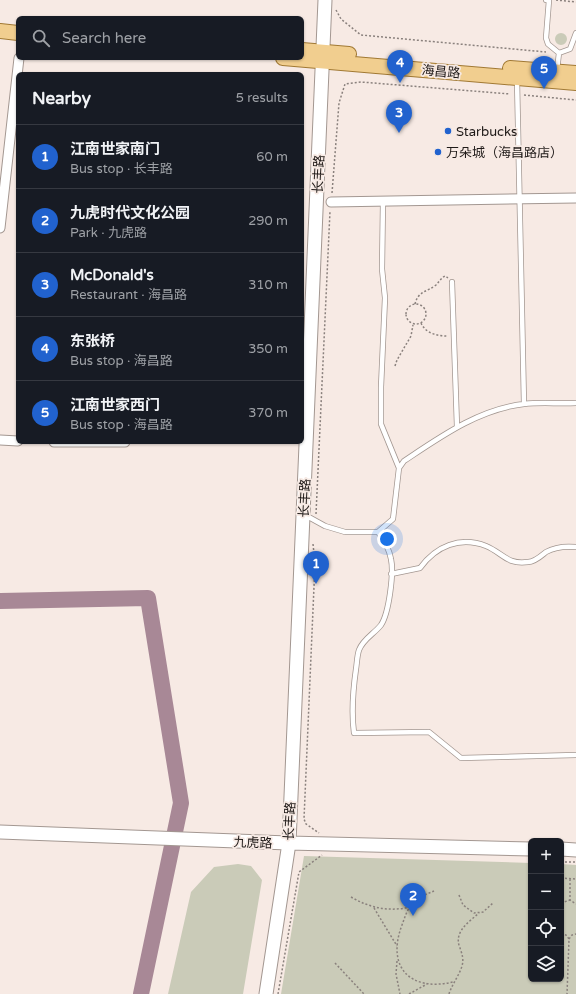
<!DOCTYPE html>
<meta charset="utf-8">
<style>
body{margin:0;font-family:"Varela Round","Noto Sans SC",sans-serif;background:#242831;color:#f1f3f6}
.controls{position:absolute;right:12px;bottom:12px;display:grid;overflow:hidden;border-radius:6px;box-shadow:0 1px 3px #0004}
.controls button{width:36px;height:36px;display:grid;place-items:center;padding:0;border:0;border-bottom:1px solid #363941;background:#171b24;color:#f1f3f6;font:20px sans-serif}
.you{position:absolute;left:387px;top:539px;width:14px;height:14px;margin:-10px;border:3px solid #fff;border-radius:50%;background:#1a73e8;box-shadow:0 0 0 6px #1a73e833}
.badge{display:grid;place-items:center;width:26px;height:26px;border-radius:50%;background:#2162ce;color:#fff;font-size:13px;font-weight:700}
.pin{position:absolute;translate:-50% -33px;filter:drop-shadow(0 1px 2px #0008)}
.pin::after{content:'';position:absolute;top:21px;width:14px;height:12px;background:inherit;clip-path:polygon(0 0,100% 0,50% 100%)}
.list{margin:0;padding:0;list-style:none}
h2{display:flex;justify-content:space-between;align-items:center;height:52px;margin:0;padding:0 16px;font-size:17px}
h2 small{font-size:13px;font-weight:400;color:#9ea1a6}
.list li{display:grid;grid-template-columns:26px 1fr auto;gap:12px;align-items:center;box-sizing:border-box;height:64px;padding:0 16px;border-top:1px solid #363941}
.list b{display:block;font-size:15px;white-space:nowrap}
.list p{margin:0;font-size:13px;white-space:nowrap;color:#9ea1a6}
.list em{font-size:13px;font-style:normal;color:#9ea1a6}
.icon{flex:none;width:22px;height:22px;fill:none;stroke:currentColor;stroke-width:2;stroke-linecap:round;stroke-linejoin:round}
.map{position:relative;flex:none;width:576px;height:994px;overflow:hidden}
.search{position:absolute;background:#171b24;box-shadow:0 1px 3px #0004;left:16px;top:16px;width:288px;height:44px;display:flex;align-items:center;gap:10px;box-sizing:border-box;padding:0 14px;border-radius:6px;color:#9ea1a6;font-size:15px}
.panel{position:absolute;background:#171b24;box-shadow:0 1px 3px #0004;left:16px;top:72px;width:288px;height:372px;border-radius:6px}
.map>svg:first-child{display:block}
</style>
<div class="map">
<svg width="576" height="994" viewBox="0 0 576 994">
<rect width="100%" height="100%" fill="#f7eae4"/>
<path fill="#cacbb8" d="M555 39a6 6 0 1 1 12 0a6 6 0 1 1-12 0Z
M304,856L531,863V979H561V864L576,865V994H281Z
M238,864L251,866L262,880L243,994H168L191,892L214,867Z"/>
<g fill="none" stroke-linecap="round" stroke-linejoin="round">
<path stroke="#a88896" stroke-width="16" d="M0,601L148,598L181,803L141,994"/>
<g stroke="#a39791" stroke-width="6">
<path id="lane" d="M546,0H549L546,38L548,44L559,53
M557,70L559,53L570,49L576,33
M517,80L524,404
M383,201L382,269L385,298L381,387V424L399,468
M452,282L457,427
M305,515L325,526L345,532H378L393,519L399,468L404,461C440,437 479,409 524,404C541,402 559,404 576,403
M378,532C384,540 389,548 391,559C394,573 389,613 381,625C374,634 363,639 359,650C357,656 357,663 356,669C353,690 351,711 354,733L429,732L461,758L576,755
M391,574L420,568C436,546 460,536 486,546C503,553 507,565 528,562C535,562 541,556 546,552C555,547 566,546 576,547"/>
</g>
<g stroke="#a39791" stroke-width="11">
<path id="street" d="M331,202L576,198
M0,228L19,58
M0,440L18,441
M54,442H125"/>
</g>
<g stroke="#a39791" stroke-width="15">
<path id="secondary" d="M0,832L289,843L531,849
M561,849L576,850
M266,994L289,843L325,0"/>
</g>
<g stroke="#a17934" stroke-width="16">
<path id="primary" d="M0,31L18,33
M302,50L349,54
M283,58L576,83
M510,68L576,73"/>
</g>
<path stroke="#8a817d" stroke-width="1.5" stroke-dasharray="2 2" stroke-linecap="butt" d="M556,0L576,2
M336,10L341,19L361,35L546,52
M524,95L576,100
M332,193L339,103L345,84L361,82L510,94
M406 314a10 10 0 1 1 20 0a10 10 0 1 1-20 0Z
M415,304C418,291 427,292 436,285C439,282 441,278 445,276L448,278
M421,323C426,334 438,336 448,336
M395,366L397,360L411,336L413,325
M316,514L330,211
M313,544L315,563L304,819L306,824L319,833
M536,839H557
M561,862H576
M561,878L576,879
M570,879V900L576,904
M434,891C427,894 418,897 413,903C407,909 405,917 402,925C386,967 410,992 453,982
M459,895L463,905L474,913L483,912L493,903
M351,897C370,908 389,912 410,907
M561,903L570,900
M374,908L397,946
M561,934L566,935L569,939L567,994
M569,939L572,935L576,934
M397,961L396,974L400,994
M335,963L364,994
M278,994L299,872L322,855
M409,994L427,984
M449,994C452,984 459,976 462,966C464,959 462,954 460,948C453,932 469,922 479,913"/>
<use href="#lane" stroke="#fff" stroke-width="4.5"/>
<use href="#street" stroke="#fff" stroke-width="9"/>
<use href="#secondary" stroke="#fff" stroke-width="13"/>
<use href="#primary" stroke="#f1ce8f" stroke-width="14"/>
</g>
<g fill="#2162ce" stroke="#f7eae4" stroke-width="1.5">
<circle cx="448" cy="131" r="4"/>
<circle cx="438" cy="152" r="4"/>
</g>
<g text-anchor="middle" stroke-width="3.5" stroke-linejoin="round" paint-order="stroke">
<g font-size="13" fill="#1e1917" stroke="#f7eae4">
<text transform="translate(441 71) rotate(5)" y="5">海昌路</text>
<text transform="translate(318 174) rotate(-87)" y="5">长丰路</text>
<text transform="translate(304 498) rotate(-87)" y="5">长丰路</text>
<text transform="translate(289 821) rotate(-87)" y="5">长丰路</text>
<text transform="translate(253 842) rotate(2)" y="5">九虎路</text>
</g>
<g font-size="13" fill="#1e1917" stroke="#f7eae4" text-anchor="start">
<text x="456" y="136">Starbucks</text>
<text x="446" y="157">万朵城（海昌路店）</text>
</g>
</g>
</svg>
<div class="controls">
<button>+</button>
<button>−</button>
<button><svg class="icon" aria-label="locate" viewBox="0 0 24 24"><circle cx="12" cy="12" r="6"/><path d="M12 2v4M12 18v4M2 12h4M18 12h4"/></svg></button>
<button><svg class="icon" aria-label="layers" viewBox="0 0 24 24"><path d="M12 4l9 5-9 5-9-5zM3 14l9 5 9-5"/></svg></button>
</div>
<div class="you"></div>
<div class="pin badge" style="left:316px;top:584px">1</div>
<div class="pin badge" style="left:413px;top:916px">2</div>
<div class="pin badge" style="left:399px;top:133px">3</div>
<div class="pin badge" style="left:400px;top:83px">4</div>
<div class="pin badge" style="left:544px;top:89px">5</div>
<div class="search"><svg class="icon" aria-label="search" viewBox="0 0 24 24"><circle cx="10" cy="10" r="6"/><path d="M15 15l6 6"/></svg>Search here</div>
<section class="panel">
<h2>Nearby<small>5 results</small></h2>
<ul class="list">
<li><span class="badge">1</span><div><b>江南世家南门</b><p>Bus stop · 长丰路</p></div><em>60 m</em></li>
<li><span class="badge">2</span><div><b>九虎时代文化公园</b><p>Park · 九虎路</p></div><em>290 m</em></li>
<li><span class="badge">3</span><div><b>McDonald's</b><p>Restaurant · 海昌路</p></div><em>310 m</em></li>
<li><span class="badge">4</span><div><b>东张桥</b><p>Bus stop · 海昌路</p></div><em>350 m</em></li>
<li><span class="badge">5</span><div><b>江南世家西门</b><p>Bus stop · 海昌路</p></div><em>370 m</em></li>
</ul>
</section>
</div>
